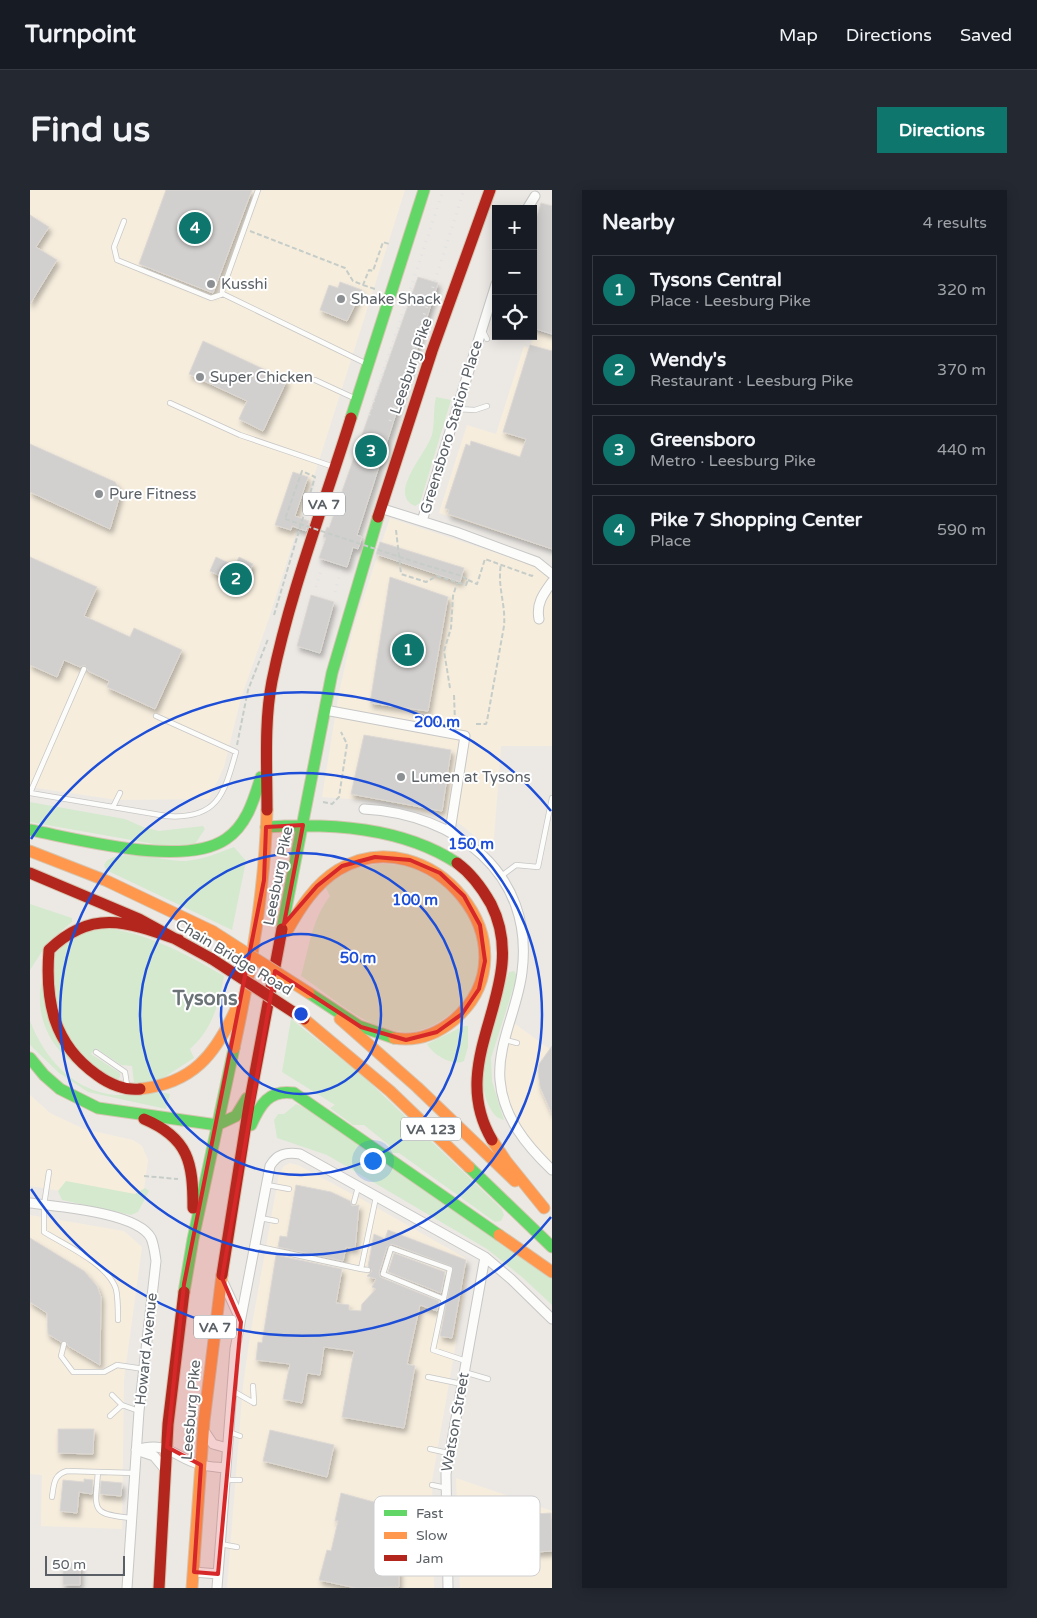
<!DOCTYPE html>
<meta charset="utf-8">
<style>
body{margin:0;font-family:"Varela Round",sans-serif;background:#242831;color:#f1f3f6}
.controls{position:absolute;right:15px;top:15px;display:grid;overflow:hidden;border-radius:0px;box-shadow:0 2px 12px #0003}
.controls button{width:45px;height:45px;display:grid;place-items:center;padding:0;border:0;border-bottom:1px solid #363941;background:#171b24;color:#f1f3f6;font:25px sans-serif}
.scale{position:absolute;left:15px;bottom:12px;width:80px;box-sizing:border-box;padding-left:5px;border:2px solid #5a6065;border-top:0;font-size:14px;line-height:18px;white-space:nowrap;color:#5a6065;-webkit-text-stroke:4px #fff;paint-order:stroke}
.you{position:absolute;left:342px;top:970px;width:18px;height:18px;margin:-12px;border:4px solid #fff;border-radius:50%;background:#1a73e8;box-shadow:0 0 0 8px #1a73e833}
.badge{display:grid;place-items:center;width:32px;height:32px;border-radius:50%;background:#0f766e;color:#fff;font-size:16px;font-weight:700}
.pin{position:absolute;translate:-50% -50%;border:2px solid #fff;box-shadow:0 1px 5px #0006}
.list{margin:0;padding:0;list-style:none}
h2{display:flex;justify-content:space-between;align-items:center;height:65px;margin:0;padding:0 20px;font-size:21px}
h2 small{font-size:16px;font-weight:400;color:#9ea1a6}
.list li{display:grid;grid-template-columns:32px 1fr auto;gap:15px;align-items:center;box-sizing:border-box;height:70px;margin:0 10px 10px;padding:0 10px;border:1px solid #363941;border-radius:0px}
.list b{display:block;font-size:19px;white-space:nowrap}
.list p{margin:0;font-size:16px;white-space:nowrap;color:#9ea1a6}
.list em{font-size:16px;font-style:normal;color:#9ea1a6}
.icon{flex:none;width:28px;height:28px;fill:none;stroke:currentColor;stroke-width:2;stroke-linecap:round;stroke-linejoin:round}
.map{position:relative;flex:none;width:522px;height:1398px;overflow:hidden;border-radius:0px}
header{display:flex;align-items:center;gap:30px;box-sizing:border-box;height:70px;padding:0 25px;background:#171b24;border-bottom:1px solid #363941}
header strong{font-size:24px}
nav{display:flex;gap:28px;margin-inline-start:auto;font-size:18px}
.intro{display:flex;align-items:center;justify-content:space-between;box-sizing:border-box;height:120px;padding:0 30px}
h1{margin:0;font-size:35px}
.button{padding:12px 22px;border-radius:0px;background:#0f766e;color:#fff;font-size:18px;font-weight:700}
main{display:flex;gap:30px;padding:0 30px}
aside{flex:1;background:#171b24;border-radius:0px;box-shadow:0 2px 12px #0003}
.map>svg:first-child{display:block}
</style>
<header>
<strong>Turnpoint</strong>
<nav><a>Map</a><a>Directions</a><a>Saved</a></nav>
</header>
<div class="intro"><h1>Find us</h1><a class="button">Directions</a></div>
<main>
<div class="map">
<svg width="522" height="1398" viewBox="0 0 522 1398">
<defs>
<filter id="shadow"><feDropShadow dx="2.5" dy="4.5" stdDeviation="2.5" flood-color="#0004"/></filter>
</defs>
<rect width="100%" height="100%" fill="#ece9e5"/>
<path fill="#f6eddd" d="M0,0H375L238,431L211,508L194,577L179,609L87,610L0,597Z
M505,141L522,146V360L409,323L437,235L466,244L494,156L500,158Z
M360,328L491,371L522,376V556H471L463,661L430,634L358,612L292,607L309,503L323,439Z
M484,833L522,861V980L476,921L472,864Z
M0,905L20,923L54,939L103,950L112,956L118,970L112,1014L0,996Z
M260,973L268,975L335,1011L437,1069L436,1095L402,1291L404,1398H197L213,1196L220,1146L249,984L254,976Z
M0,1025L94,1041L112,1057L94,1189L92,1339L11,1336L12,1285L0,1284Z
M426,1288L522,1321V1398H430Z"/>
<path fill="#d5e9ce" d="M406,207L421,210L390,313L385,316C357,304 396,264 402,245C405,232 403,220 406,207Z
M0,612L95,629L113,637L129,641L173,636L175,639L165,654L135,656L0,632Z
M204,657L216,671L202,740L76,680L74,675C82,655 138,672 155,671C172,670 188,663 204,657Z
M347,674C365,674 383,675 399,683C442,704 466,770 436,810C432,816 424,820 419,825C406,835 390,843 374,842C336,840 301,806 271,786C279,758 282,729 300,706L295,696L324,678Z
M0,714L42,728V732L18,752L0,780Z
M82,739C121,745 160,766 194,786C189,814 182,840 160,859L164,868L130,890L104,893L102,876L91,875L66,858L61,864L90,883V887L87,890C76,887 64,885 54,881C45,876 37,868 30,861C0,827 3,775 42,748C53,741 69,739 82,739Z
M484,781L487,786L461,868L462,891L474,930C465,928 462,922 458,914C440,872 466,823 479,782Z
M261,829L334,887L472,1019L474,1025L471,1031L465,1032L369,963H361L359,955L334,935H323L300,918L305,915L252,882Z
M0,831C15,869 43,901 86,905C103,906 123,900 140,904L136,919L58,902L29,883L0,855Z
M434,836H438V857L434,871C423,877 402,864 397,854Z
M266,914L278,919L522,1089V1115L492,1087L457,1059L297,965L247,948L244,930L248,924H254Z
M36,991L105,1004L115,998L119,1001L108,1022L101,1025L32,1010L28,1001Z"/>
<path fill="#d2d0ce" stroke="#dcd8d4" filter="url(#shadow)" d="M136,0H222L183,103L109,74Z
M511,13L522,16V144L503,138V39Z
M0,25L19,37L6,57L27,70L0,114Z
M388,87L408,93L327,345L332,347L328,359L323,357L317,377L289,368L296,348L293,347L297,337L299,338Z
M310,92L332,100L317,131L290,120L299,95L308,98Z
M173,151L257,190L233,241L209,229L217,211L159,184Z
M500,155L522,161V359L418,324L419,320L415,318L436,254L440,256L441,251L490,267L496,249L473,242Z
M0,254L85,292L89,298L90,305L80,339L0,302Z
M263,282L278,287L265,326L279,331L276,341L262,336L261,340L245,335Z
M350,352L434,378L430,392L346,364Z
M0,367L67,397L54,426L100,447L104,438L152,460L125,519L77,497L79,491L58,481L55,475L50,477L34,470L27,487L0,475Z
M186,367L205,376L209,367L223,374L213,397L180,381Z
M360,387L418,407L398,521L340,513Z
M281,405L304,412L290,463L267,456Z
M334,545L421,560L412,621L321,604Z
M522,856V924L510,897L508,882L509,874Z
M266,995L301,1002L320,1011L322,1016L329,1015L325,1059L316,1057L313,1071L248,1057L250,1046L257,1047Z
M358,1040L436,1070L422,1148L410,1146L423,1077L362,1054L357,1057L349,1083L350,1087L409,1111L407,1121L390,1115L377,1174L385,1176L374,1238L312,1227L324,1161L294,1157L290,1185L277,1183L272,1213L253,1209L260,1174L226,1170L228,1152L232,1153L246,1065L312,1079L306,1113L319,1115V1120L331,1121L332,1114L346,1099L342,1097L346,1089L337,1086L342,1081L338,1076L344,1044L355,1049Z
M0,1048L54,1081L67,1096L71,1107L70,1175L38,1156L36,1151L31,1152L18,1144L17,1123L0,1112Z
M364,1063L415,1082L411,1103L358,1082Z
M28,1239H64L63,1264L28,1263Z
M240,1240L304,1255L297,1287L233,1271Z
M54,1289L63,1290L62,1304L49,1302L47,1323L30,1321L33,1290L54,1292Z
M71,1291L92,1293L91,1306L70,1304Z
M311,1303L380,1322L381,1362H369V1397L326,1398L289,1390L297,1360L301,1361L308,1331H305Z
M521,1323L522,1361L490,1363L487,1339H489L488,1325Z
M33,1373H50V1395H33Z"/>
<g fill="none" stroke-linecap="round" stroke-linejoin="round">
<g stroke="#c7c7c6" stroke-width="6">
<path id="lane" d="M228,0L192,101L193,104L335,173
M94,31L84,57L87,70L181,108L193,104
M452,139L457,149
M285,190L324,208
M140,213L210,245L304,277
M427,219L445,220L457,216
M0,603L136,626C187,630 194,605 206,562L126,526
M0,603L54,479
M83,617L90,603
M470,687L486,675L508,677L522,608
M476,850L487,853
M66,862L95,882L97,895
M19,982L14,1015V1042C35,1055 78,1074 86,1099C88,1108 88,1120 88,1130
M237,995L259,999
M324,1012L328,997
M230,1028L246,1031
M225,1056L331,1079
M338,1080L331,1079L346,1007
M414,1109L353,1084L361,1058L420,1079L403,1160L436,1171
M34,1154L31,1166L43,1182H74L87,1175L114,1179
M434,1182L458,1189
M398,1187L432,1194
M223,1196L224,1213
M203,1201L224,1213
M92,1215L109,1221
M80,1226L92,1215L82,1205
M199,1242L210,1246
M400,1259L418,1263
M68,1282C65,1320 60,1324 101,1328
M195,1290H210
M402,1295L416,1298
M22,1307C24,1295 23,1285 37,1281L104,1283
M416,1309H442
M190,1354L207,1357
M418,1379L442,1378"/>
</g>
<g stroke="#c7c7c6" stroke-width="11">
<path id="street" d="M497,19L505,6
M350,318L426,342L507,372L522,384
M392,331L466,94
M509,429C506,414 513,404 522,392
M295,520L435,546L420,641
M334,619C425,624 505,682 492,782C488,818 467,854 470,890C473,927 496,955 522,980
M0,1013C28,1017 107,1022 121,1048C124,1055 125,1064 126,1071L109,1221L97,1398
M194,1094L210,1129
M175,1242L183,1254L197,1258
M106,1260C139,1250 144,1268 172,1275C180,1277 188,1277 196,1278
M106,1260L124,1266L134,1278
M164,1382L188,1384
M187,1398L205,1159L240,976C247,964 256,962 270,964L455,1067L481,1089L522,1129
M418,1398L416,1284L455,1067"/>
</g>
<g stroke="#d6c6b1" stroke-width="13">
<path id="fast" d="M321,228L394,0
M236,637C300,633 372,637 427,673
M0,640C48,649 154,678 196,649C217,635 224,609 231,587
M252,739L302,483L348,327
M279,803L329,836L364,848
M0,868L14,885L30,899L68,918L187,935L206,926L217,908
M221,935C230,915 239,899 264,903L469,1045
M439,977L522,1057
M154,1102L163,1049L204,858"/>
</g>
<g stroke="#d6c6b1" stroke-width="13">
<path id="slow" d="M0,661L77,691L182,741
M257,741C270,718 285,694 308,680C398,625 510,756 424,830C407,844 387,852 364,848
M274,829L360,901L439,977
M310,829L387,897L485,991
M204,858C221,780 235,700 237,620
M110,899C163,893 185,865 206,819
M462,950L476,971L514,1018
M469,1045L522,1082
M162,1398L174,1231L192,1085"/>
</g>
<g stroke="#d6c6b1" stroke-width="13">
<path id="jam" d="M348,327L402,161L460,0
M237,620C237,577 234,532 242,491C260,402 294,315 321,228
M427,673C442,684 452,698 461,714C503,797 413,867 462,950
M0,683L109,729L182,769
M110,899C96,901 79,894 67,885C23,854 15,811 19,760C62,718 98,732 149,750
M114,929C159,948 163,973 163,1018
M192,1085L219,915L252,739
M129,1398L138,1234L154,1102"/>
</g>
<path stroke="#c6cdc8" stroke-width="2" stroke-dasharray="5 2.5" stroke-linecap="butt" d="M220,41L315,78L323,91L333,95L339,80L343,81L353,52L359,54
M333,95L345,99
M366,340L371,384L396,392L407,386L436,395L438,390L432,386L385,372
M438,390L447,394L455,369L502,386L504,383
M244,425L285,287L272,281L255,329
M420,498L414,461L421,438L423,406L427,393
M424,505L425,532
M446,534H456L457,531L474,436C476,414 467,397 471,374
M207,555L218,500L238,449
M293,612L302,614L309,607L317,554L311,542
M114,986L148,989"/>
<use href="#lane" stroke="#fcfcfb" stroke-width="4.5"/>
<use href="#street" stroke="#fcfcfb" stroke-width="9"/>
<use href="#fast" stroke="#63d668" stroke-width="11"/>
<use href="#slow" stroke="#ff974d" stroke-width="11"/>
<use href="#jam" stroke="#b3261e" stroke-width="11"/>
<path stroke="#e2e2e2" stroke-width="3" stroke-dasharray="1 6" stroke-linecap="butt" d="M339,225L413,0
M360,231L434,0
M286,397L294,370
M305,402L312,376"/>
<g stroke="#d6c6b1" stroke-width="13" stroke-linecap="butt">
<path id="slow-bridge" d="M182,741L279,803"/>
</g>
<g stroke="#d6c6b1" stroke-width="13" stroke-linecap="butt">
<path id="jam-bridge" d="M182,769L274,829"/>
</g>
<path stroke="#c6cdc8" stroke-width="2" stroke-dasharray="5 2.5" stroke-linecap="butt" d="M255,329L385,372"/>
<use href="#slow-bridge" stroke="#ff974d" stroke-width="11"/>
<use href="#jam-bridge" stroke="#b3261e" stroke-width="11"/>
</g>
<path fill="#d62828" fill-opacity="0.2" stroke="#d62828" stroke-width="4" stroke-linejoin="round" d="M273,635L254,734L287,696L312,676L345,667L380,670L410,683L434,706L450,735L455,771L449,799L432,824L407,842L376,850L331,837L245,781L192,1088L211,1132L188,1384L164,1382L171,1275L137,1257L154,1094L234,690L236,637Z"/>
<g fill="none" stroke="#1d4ed8" stroke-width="2.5">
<circle cx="271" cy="824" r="80"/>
<circle cx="271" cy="824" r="161"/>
<circle cx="271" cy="824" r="241"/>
<path d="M521 1027A322 322 0 0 1 1 999M1 649A322 322 0 0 1 521 621"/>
</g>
<g fill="#8d9092" stroke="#fff" stroke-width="2">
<circle cx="181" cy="94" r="5"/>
<circle cx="311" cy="109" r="5"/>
<circle cx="170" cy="187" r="5"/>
<circle cx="69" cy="304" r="5"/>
<circle cx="371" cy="587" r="5"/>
</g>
<g text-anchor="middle" stroke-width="4" stroke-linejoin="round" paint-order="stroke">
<g fill="#fff" stroke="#8c9093" stroke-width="1">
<rect x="273" y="302.5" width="42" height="23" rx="4"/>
<rect x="371" y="927.5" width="60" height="23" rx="4"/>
<rect x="164" y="1125.5" width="42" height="23" rx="4"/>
</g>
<g font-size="14" font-weight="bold" fill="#5a6065">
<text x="294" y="319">VA 7</text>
<text x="401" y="944">VA 123</text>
<text x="185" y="1142">VA 7</text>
</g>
<g font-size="15" fill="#5a6065" stroke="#fff" text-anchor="start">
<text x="191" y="99">Kusshi</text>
<text x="321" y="114">Shake Shack</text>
<text x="180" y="192">Super Chicken</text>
<text x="79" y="309">Pure Fitness</text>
<text x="381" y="592">Lumen at Tysons</text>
</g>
<g font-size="15" fill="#5a6065" stroke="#fff">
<text transform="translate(381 176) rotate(-71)" y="5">Leesburg Pike</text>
<text transform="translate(421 237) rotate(-73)" y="5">Greensboro Station Place</text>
<text transform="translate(248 686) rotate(-79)" y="5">Leesburg Pike</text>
<text transform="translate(204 767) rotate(31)" y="5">Chain Bridge Road</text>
<text transform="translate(116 1159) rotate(-84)" y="5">Howard Avenue</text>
<text transform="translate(161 1220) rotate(-85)" y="5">Leesburg Pike</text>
<text transform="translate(425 1232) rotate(-80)" y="5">Watson Street</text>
</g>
<g font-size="20" font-weight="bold" fill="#6b7377" stroke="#fff">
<text x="175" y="815">Tysons</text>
</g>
</g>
<rect x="344" y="1306" width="166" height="80" rx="8" fill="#fff" stroke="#cecfd1" stroke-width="1"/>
<rect x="354" y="1320" width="23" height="6" fill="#63d668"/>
<rect x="354" y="1342" width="23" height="7" fill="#ff974d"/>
<rect x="354" y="1365" width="23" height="6" fill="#b3261e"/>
<g font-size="14" fill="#5a6065">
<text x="386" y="1328">Fast</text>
<text x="386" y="1350">Slow</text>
<text x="386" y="1373">Jam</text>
</g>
<circle cx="271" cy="824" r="8" fill="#1d4ed8" stroke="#fff" stroke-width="2.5"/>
<g font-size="15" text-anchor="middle" font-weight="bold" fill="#1d4ed8" stroke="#fff" stroke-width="4" stroke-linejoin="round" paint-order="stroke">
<text x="407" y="537">200 m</text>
<text x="441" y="659">150 m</text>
<text x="385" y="715">100 m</text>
<text x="328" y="773">50 m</text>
</g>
</svg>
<div class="controls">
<button>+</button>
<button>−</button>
<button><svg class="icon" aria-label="locate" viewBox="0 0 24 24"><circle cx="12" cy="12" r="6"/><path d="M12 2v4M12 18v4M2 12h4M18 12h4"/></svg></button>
</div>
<div class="scale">50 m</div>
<div class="you"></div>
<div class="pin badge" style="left:378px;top:460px">1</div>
<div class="pin badge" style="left:206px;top:389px">2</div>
<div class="pin badge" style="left:341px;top:261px">3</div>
<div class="pin badge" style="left:165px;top:38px">4</div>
</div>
<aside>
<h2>Nearby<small>4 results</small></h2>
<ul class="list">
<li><span class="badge">1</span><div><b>Tysons Central</b><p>Place · Leesburg Pike</p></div><em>320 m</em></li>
<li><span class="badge">2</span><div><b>Wendy's</b><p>Restaurant · Leesburg Pike</p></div><em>370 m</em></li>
<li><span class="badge">3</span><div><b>Greensboro</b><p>Metro · Leesburg Pike</p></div><em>440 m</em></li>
<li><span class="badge">4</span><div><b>Pike 7 Shopping Center</b><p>Place</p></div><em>590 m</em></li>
</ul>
</aside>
</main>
